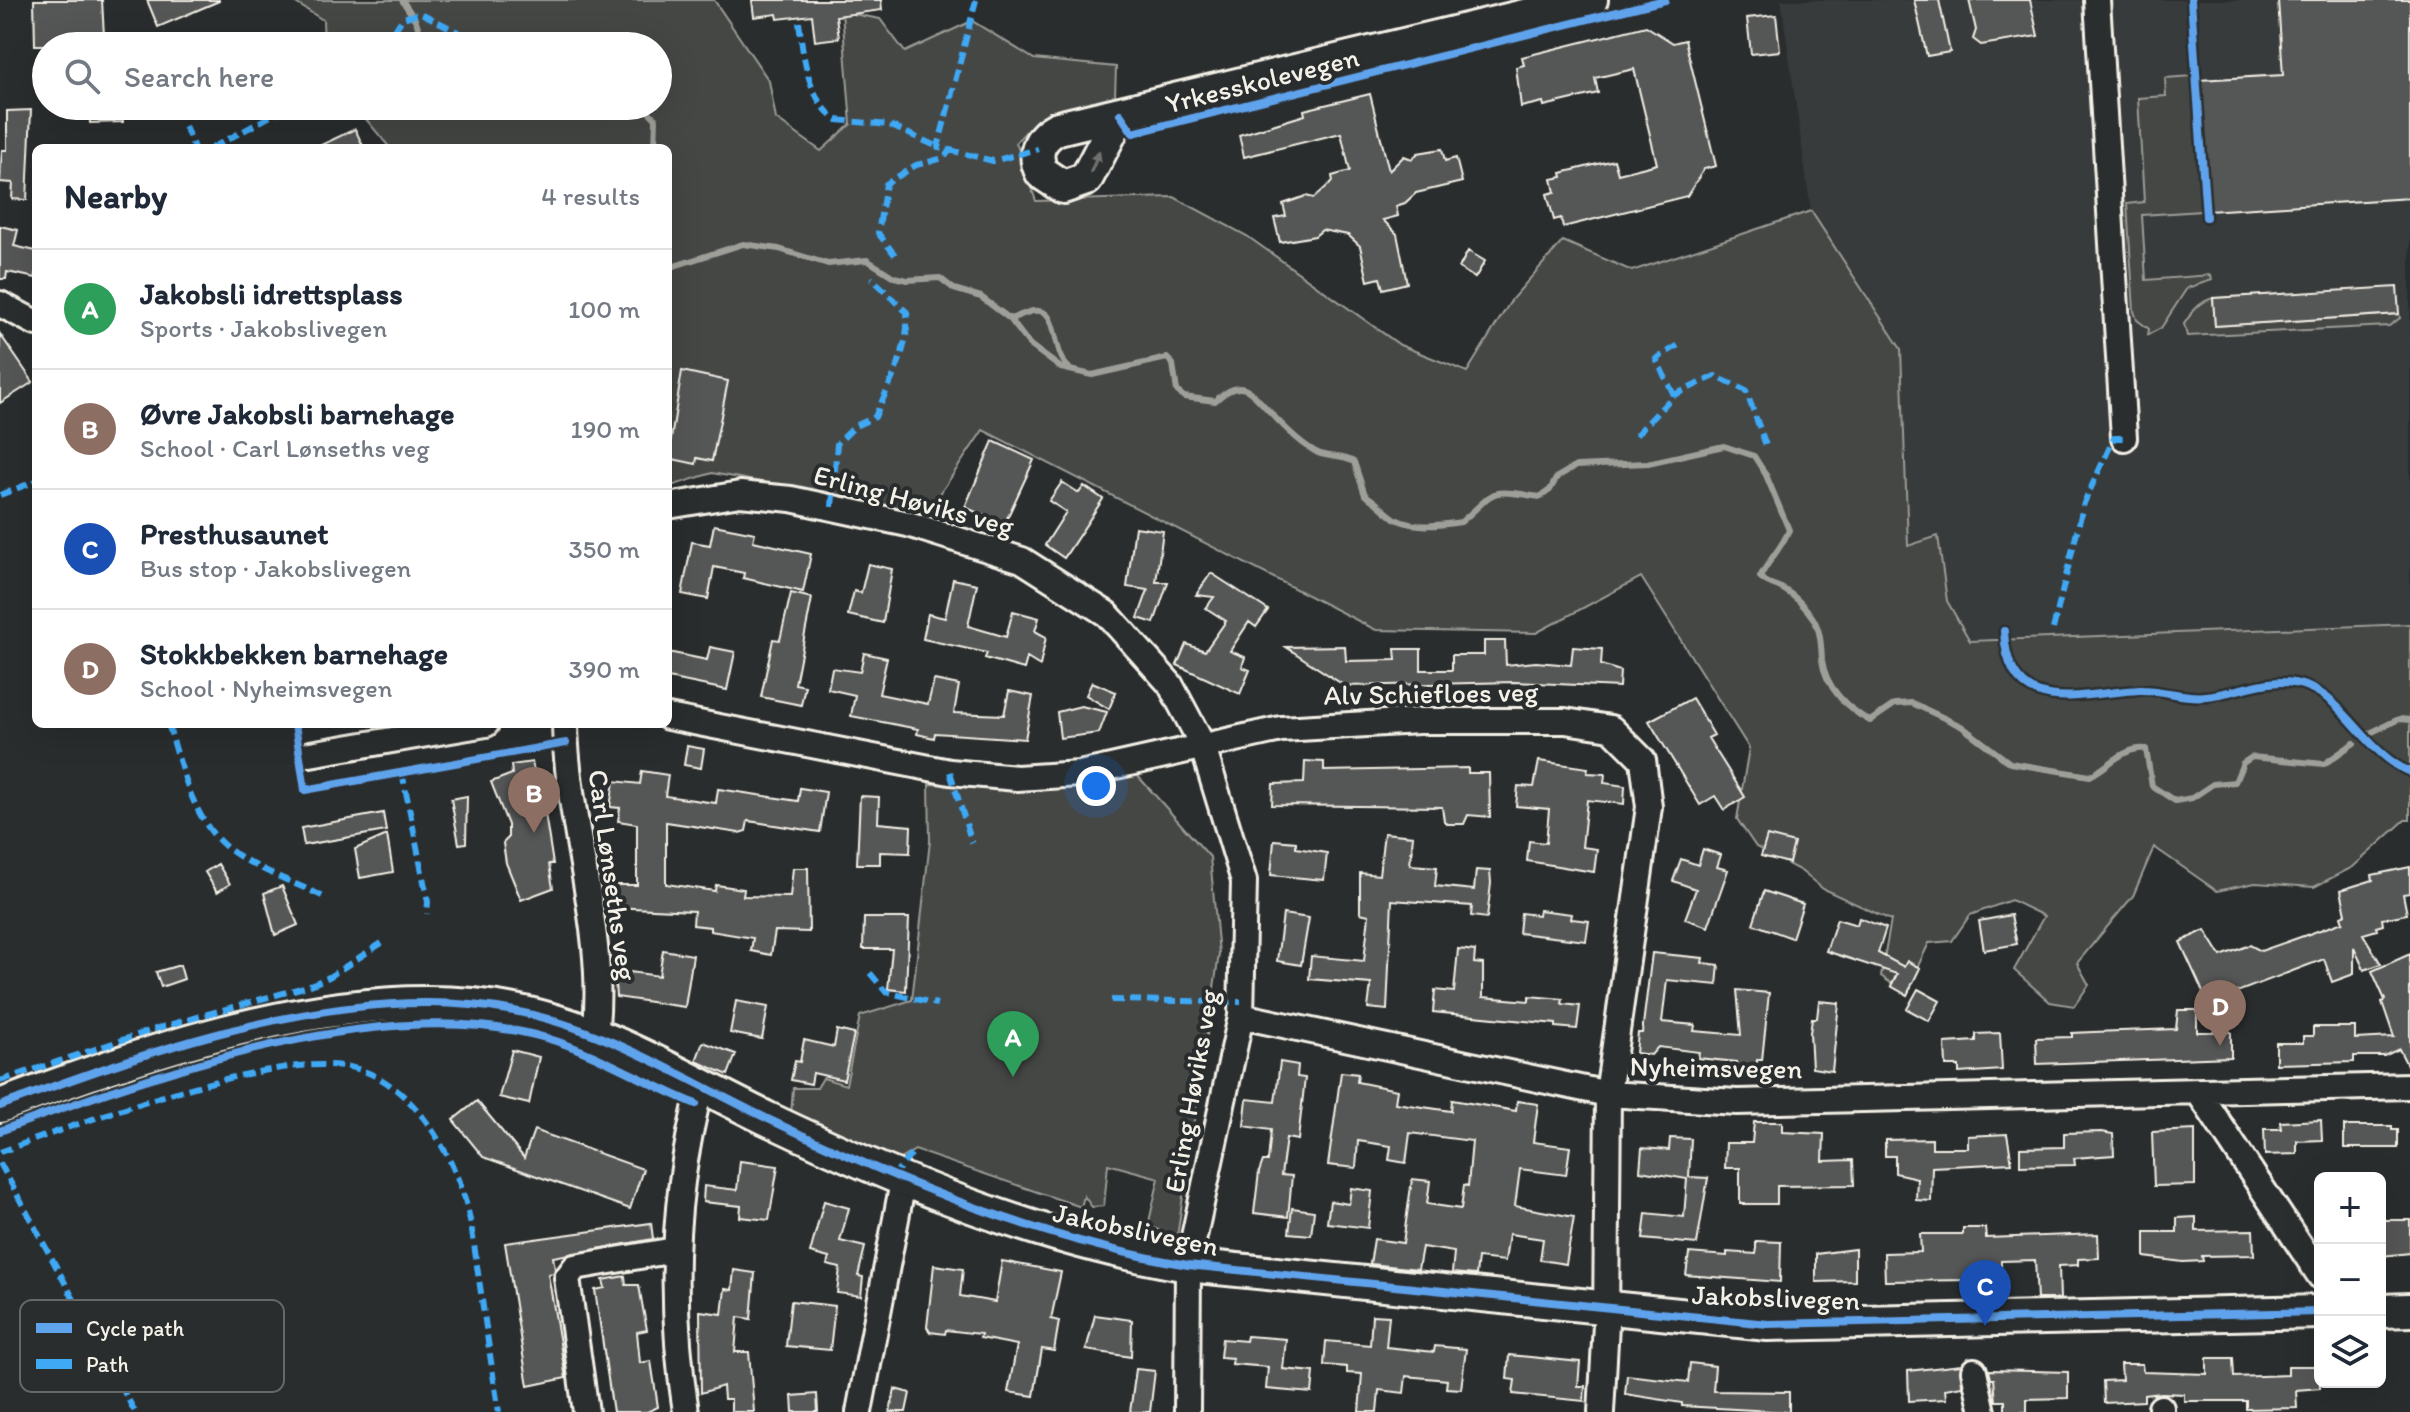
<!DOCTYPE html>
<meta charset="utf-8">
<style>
body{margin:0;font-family:Itim,sans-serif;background:#f6f6f7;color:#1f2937}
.controls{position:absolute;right:24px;bottom:24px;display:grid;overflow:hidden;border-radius:12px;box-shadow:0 8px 32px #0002}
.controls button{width:72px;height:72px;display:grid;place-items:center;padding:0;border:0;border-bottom:2px solid #e0e1e3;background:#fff;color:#1f2937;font:40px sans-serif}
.you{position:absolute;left:1096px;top:786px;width:28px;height:28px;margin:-20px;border:6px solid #fff;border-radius:50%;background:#1a73e8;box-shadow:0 0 0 12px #1a73e833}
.badge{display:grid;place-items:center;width:52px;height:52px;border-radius:50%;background:#2563eb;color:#fff;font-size:26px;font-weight:700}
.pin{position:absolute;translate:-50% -66px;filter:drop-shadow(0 2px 4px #0008)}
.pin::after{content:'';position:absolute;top:42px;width:28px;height:24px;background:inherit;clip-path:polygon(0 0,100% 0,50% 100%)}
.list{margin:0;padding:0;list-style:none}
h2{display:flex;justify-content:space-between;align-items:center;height:104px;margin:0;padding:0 32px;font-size:34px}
h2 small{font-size:26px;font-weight:400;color:#747a83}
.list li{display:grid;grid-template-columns:52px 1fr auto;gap:24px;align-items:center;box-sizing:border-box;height:120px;padding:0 32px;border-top:2px solid #e0e1e3}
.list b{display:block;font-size:30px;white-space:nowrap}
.list p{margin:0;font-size:26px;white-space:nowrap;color:#747a83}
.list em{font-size:26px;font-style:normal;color:#747a83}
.icon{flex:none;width:44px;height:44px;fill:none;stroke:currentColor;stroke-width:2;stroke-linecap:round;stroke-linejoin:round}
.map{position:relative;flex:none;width:2410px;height:1412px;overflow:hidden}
.search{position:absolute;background:#fff;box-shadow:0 8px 32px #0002;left:32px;top:32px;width:640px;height:88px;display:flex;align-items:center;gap:20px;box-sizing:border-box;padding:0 28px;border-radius:44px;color:#747a83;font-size:30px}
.panel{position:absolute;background:#fff;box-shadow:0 8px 32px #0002;left:32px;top:144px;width:640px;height:584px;border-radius:12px}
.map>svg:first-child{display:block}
</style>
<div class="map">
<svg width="2410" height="1412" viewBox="0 0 2410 1412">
<rect width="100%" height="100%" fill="#2a2d2e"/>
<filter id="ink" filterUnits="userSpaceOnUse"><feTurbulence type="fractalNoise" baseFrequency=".0125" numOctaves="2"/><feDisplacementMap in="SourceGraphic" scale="16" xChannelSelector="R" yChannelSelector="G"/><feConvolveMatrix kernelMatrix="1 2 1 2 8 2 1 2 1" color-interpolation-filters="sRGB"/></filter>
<g filter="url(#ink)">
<path fill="#373a3a" d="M1781,0H2410V624L1970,641L1947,601L1938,536L1908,547L1901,349L1811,211Z"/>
<path fill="#444645" stroke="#9c9c96" stroke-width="2" d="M291,0H714L769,81L776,119L821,151L851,124L842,12L880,19L905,52L972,21L1034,59L1116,67L1115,97L1038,119L1016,142L1036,201L1174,197L1247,236L1400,345L1467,372L1512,299L1563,241L1632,271L1811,211L1901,349L1908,546L1938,536L1947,601L1970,641L2410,624V820H2405L2353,867L2314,887L2255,883L2217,891L2154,847L2133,896L2077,963L2089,985L2074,1006L2050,1002L2014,970L2044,916L2011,900L1970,915L1952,941L1929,943L1905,993L1881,976L1891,920L1823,889L1801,871L1756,847L1737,819L1749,748L1641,577L1536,633L1376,630L983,430L927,513L712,473L668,487V148H390L355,106H658V46H324L323,20Z
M2193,76L2201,211L2142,215L2146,280L2211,275L2212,280L2187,288L2161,328L2148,335L2149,329L2137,320L2134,311L2127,204L2144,202L2138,98L2166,96L2165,78Z
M2213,298L2215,326L2399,314L2400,318L2389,326L2187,336L2184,324C2192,312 2199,302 2213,298Z
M1137,775L1210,857L1219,954L1177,1237L1148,1226L1159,1178L1108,1164L1104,1206L1092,1207L1084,1196L1081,1207L915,1150L895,1162L791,1115L793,1088H817L823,1078L846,1085L860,1016L912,1000L930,841L929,784L1059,787Z"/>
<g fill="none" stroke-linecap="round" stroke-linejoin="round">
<path stroke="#9f9f9a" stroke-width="6" d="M402,0L416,21L424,46
M520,106C540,114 554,124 570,106
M643,106L656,119L655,148
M668,268L743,244L779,249L828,264L867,260L894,277L907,280L940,278L954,289L981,297L1010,319L1030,345L1061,368L1092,375L1167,358L1173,364L1177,391L1184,397L1215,401C1242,376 1250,391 1270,412C1282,425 1302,445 1318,453C1330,458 1342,455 1354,462L1365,495C1376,501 1385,512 1396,519C1414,529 1441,525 1461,522C1499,490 1485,488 1540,497L1550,490L1557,477L1576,466L1648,463L1724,446L1754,456L1766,475L1789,530C1782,548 1769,559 1760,577C1767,584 1773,584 1781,588C1793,594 1806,607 1813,618C1821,631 1821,645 1822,660C1825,686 1847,709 1870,721L1895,704L1912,703L1961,726L2010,763L2090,776C2110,766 2123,747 2146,749L2152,786L2175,801L2192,798L2213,784L2235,782L2243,763L2252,757L2324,764L2354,743
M1010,319C1017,317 1022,314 1029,312C1062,302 1049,350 1069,368
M2372,732L2399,719L2410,720"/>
</g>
<path fill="#555756" stroke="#f4f1e8" stroke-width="2" d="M34,0H102L104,36L54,38V45H35Z
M147,0H219V1L158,27Z
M752,0H881L882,10L836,16L839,38L815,41L812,15L778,19L777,14L754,17Z
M1914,0H1939L1950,52L1927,56Z
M1969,0H2030L2038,36L1981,45L1973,39L1976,30Z
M2278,0H2410V198L2208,211L2199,80L2283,75Z
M1776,15L1780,51L1751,54L1747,18Z
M1646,26L1673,43L1685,40L1716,166L1704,169L1687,196L1563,227L1561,218L1554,220L1547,194L1555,192L1552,179L1562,177L1561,173L1614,160L1618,174L1657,164L1634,69L1595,78L1598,93L1544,106L1543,102L1521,107L1516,67L1524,65L1522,57Z
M1370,94L1389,171L1404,156L1412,159L1418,153L1442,149L1445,161L1456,158L1462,182L1416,193L1405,203L1396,206L1398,216L1383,220L1397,234L1407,283L1383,289L1380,278L1368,281L1360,246L1348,235L1322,230L1315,236L1280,242L1274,218L1286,216L1283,204L1306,196L1314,198L1333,181L1332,176L1350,171L1341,133L1244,157L1239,135L1305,115L1304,110Z
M89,106H122L123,122L90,123Z
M31,110L27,200L12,199L13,183L0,182L2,150H7V111Z
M355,129L364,148H315Z
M0,226L18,230L14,246L36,251V278L7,272L6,279H0Z
M1468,251L1485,261L1475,278L1459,268Z
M2397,287L2399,314L2215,326L2213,298Z
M0,334L33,382L0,403Z
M682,371L728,381L712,461L697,458L696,464L668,458Z
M993,441L1034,460L1004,525L965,507Z
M1062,482L1079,493L1084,486L1103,499L1064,558L1045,545L1066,512L1049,501Z
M714,525L755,533L753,541L811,554L803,592L743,578L744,573L714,567L708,599L682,594L692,542L710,545Z
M1135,527L1163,531L1156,582H1168L1154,623L1138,618L1148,590L1127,587Z
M868,564L892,569L883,623L848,615L854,591L861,593Z
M1211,573L1268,610L1256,627L1249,622L1230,651L1245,657L1242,667L1250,670L1240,694L1177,665L1186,644L1205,651L1226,621L1206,608L1214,597L1196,595Z
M953,579L977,584L968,626L1006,637L1013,611L1039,618L1035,631L1046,637L1040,666L1027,658L1024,669L985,658L987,653L923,639L928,614L945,618Z
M791,593L812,598L795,684L805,686L801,705L761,697L773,639L780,640Z
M1484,641H1505L1506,665L1536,662L1571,665L1573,647L1602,649L1601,665L1620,671L1619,687L1515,682L1345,686L1286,647L1345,646L1346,661L1396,660L1395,649H1421V670H1452V655H1484Z
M710,647L735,652L727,690L668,678V652L707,660Z
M864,653L887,658L879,694L928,704L934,680L959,685L954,713L1004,715L1009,691L1033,696L1025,739L935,733L934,738L917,734L918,729L851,716L855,695L828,689L832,668L860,672Z
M1092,682L1116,692L1109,709L1086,695Z
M1692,698L1714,735L1708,738L1745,797L1724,810L1715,796L1700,805L1649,721Z
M1081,706L1107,712L1099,733L1060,738L1057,712Z
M687,746L704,749L701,768L684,765Z
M1305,761L1324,762V771L1468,768V773H1489L1490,817L1468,815L1464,824H1448L1444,821L1442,807L1272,805L1273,784L1304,783Z
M1539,761L1588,768L1587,773L1605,774L1604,783L1625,786L1624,804L1587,800L1582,847L1597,849L1594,872L1527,861L1529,841L1546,843L1549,809L1516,806L1518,786L1534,787Z
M532,762L538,788H541L553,864H549L553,888L521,900L506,863L503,843L508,838V825L491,782L512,774L511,765Z
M642,771L668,775L665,796L716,803L718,789L798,801L800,788L826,792L820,832L748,821L746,831L739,833L666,822V884L715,891L716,885L744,889L743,896L790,897L793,868H808L809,932L775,931L771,955L751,951L753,938L710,931V927L693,925L694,911L612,907V885H637V824L618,821L620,808L610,807L614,781L640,784Z
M467,796L466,843L459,844L451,799Z
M860,796L879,797L878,823L911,826L910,853L880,852V864H857Z
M383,813L386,831L304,845L301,828Z
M1384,833L1413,836L1410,865L1437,867L1435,886L1474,890L1476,870L1490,871L1491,883L1487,918L1471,916L1472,906L1392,900L1387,1010L1368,1008L1371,984L1309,979L1311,956L1364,961L1369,915L1360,913V873L1379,875Z
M387,835L393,872L360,878L355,849Z
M1767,836L1794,843L1789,863L1761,856Z
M1274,840L1296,842V848L1327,853L1324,880L1271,875Z
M1703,849L1721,855L1717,867L1728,870L1708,927L1685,919L1696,889L1673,881L1681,859L1698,865Z
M218,864L230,884L217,892L205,872Z
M2410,867V893L2403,894L2407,914L2382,919L2383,925L2376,927L2377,930L2363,934L2381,964L2364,970L2354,947V974L2332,982L2324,959L2208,1003L2180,942L2205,930L2221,956L2250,945L2261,951L2343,922L2341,916L2346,914L2341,890L2373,880L2372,875Z
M282,886L298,925L275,935L264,893Z
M1764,891L1803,904L1792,938L1753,924Z
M1539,910L1572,914L1571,919L1589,921L1586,941L1519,933L1521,913L1538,915Z
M1283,914L1309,918L1301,965L1277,961Z
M2011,915L2017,944L1984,950L1979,921Z
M864,918H909L906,991L888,989L892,949H863Z
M1859,918L1886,928L1878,953L1904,967L1907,961L1920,968L1907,995L1891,986L1897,974L1826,951L1837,919L1857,925Z
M1458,949L1475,951L1474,963L1483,964V997L1529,1001V996L1563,999L1562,1004L1580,1006L1577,1029L1556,1027V1024L1433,1012L1435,990L1454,992Z
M663,950L693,955L685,1007L616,997L614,970L659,976Z
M1652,953L1703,958L1702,963L1719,965L1717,985L1667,980L1662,1022L1695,1025L1694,1031L1741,1035L1737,990L1769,993L1762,1060H1757L1755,1079L1735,1077L1736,1062L1698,1058L1699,1052L1658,1047L1651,1055L1636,1053L1638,1033H1642Z
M2410,954V1071L2399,1049L2384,1056H2354V1062L2276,1064V1043H2303V1036H2313V1027H2355V1039L2394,1037L2382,1002L2385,1000L2372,971Z
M180,965L184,979L161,987L156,972Z
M1918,989L1940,1001L1929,1021L1907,1009Z
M736,1001L768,1007L762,1039L730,1033Z
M1819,1001L1839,1003L1832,1071L1812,1068L1810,1033L1812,1018H1817Z
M2178,1010H2197V1032H2231V1057L2037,1064L2036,1038L2072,1037V1033L2093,1032L2176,1029Z
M837,1030L854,1034L844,1080L813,1073L811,1084L791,1080L795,1061L800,1062L804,1040L834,1047Z
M2000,1033L2002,1070L1959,1073V1066H1946L1945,1043L1976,1041V1034Z
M703,1042L736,1054L728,1075L696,1061Z
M512,1050L539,1057L529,1104L499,1097Z
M1280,1062L1298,1065L1297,1077L1305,1078L1298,1140L1286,1138L1281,1175L1292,1176L1288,1217L1254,1213L1259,1172L1263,1161H1268L1271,1130L1244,1126L1247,1099L1275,1102Z
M1341,1072L1358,1074L1357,1082L1397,1090L1395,1103L1451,1111L1452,1100L1516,1111L1517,1101L1538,1104L1533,1142L1570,1147L1566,1175L1520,1169L1515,1206L1574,1217L1566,1264L1540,1260L1543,1239L1509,1234L1505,1261L1478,1258L1476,1275L1452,1273L1454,1252L1422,1247L1418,1269L1370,1264L1374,1239L1403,1243L1412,1179L1430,1181L1427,1204L1461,1209L1464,1185L1468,1186L1472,1141L1410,1133L1406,1163L1389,1160L1391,1146L1358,1141L1356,1168L1328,1165Z
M477,1101L524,1158L534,1130L643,1169L630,1209L483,1157L453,1120Z
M2321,1120L2322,1140L2297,1141V1154L2265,1155L2264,1129H2281L2280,1122Z
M1754,1122H1782V1132L1824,1134L1823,1161L1853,1160L1854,1185L1777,1186V1204H1740V1168H1725L1726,1143H1752Z
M2344,1126H2392V1130H2398V1148H2344Z
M2195,1130V1185L2154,1186L2152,1132Z
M2102,1132L2113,1134L2114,1155L2074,1158L2075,1165L2020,1166V1148L2064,1147V1133Z
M2007,1134L2012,1163L1932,1167L1931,1201L1916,1200L1917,1178L1895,1173V1156H1885V1140L1932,1139V1148H1968V1136Z
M1670,1138L1691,1139L1689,1177L1708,1178L1697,1244L1643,1239L1646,1213L1684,1217L1687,1179L1640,1171L1642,1148L1669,1150Z
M740,1161L778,1166L769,1220L740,1217L741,1206L703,1202L704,1186L737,1190Z
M1351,1188L1372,1191L1368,1228L1327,1223L1330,1201L1349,1204Z
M824,1201L849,1208L840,1241L865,1247L858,1276L863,1277L861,1296L837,1293L840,1268L827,1265L829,1258L810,1253Z
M1292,1208L1314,1211L1311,1235L1289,1233Z
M2196,1217V1231L2253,1230L2254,1255L2202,1256L2203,1261L2183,1262L2145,1257V1232H2177V1218Z
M2380,1220H2410V1253L2382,1256Z
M651,1223L653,1239L553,1257L555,1268L554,1273L548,1274L566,1378L528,1386L505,1243Z
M1963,1228H1985L1986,1238L2098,1234L2099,1258L2078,1259V1265L2059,1266L2060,1299H2037L2035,1260L2001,1261V1267L1973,1268L1974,1280L1885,1281L1884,1253L1921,1252L1920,1234H1963Z
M1756,1241L1781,1242L1780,1282L1686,1275L1689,1253L1727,1256V1252L1756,1254Z
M1855,1249V1281L1816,1282V1254Z
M1002,1261L1061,1272L1051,1319L1059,1321L1054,1351L1042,1349L1034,1396L1008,1392L1017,1345L980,1338L981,1334L946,1330L945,1334L930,1332L927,1327L934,1265L963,1269L960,1296L995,1302Z
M734,1270L755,1273L751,1319L738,1317L735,1352H749L754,1412H731V1399H724L723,1386L701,1393L700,1311L722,1314L725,1289L732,1290Z
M625,1276L626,1285H639L642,1303L647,1330L637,1332L640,1363L651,1361L658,1407L647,1412H613L611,1399L595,1290L605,1288L603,1280Z
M791,1301L835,1306L830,1350L786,1346Z
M1095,1315L1132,1320L1131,1357L1086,1350Z
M1372,1315L1389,1316L1386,1347L1434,1352L1435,1346L1466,1349L1461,1389L1446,1388L1447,1380L1406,1376L1404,1393L1379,1390L1377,1412H1359L1362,1374L1347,1373V1367L1324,1365L1326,1341L1370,1345Z
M1247,1336L1286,1339L1283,1369L1314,1372L1312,1393L1266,1389L1268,1367L1232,1364L1233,1358L1220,1357L1222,1339L1246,1341Z
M1509,1355L1580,1362L1578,1386H1585L1584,1401L1513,1394L1515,1380L1507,1379Z
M2207,1358H2233L2234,1377L2288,1375V1366H2320V1388L2296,1390L2297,1408L2246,1409V1401H2184V1394L2162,1393L2144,1395V1401L2104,1403L2103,1381L2122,1380L2121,1364H2142L2143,1372L2207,1374Z
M1690,1363L1715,1366L1713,1391L1789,1392V1412L1682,1406V1403L1625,1394L1627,1375L1688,1382Z
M1961,1365L1962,1386L1945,1389L1946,1399L1909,1401L1908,1371Z
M1136,1369L1155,1371L1150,1412H1130Z
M1989,1370L2068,1372V1398L2027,1399V1412H2005V1401H1996L1994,1379H1991Z
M895,1389L910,1393L906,1412H890Z
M817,1394L818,1412H793L792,1396Z"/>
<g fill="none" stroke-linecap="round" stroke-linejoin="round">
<g stroke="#f4f1e8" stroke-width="30">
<path id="street" d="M2097,0L2124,438
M0,304L36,323
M668,506L740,494L791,499L908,524L1022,560L1107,614L1170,684L1202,744L1244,881L1241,1016L1188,1265L1187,1412
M668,717L950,772L1017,778L1080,774L1281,729L1419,721H1565L1611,728L1643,760L1649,807L1608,1094L1606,1324L1601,1412
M565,724C567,825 608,936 595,1034
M310,754L486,724
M1241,1016L1608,1094L1737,1102L2410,1086
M2199,1093L2320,1276
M1974,1371L1983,1412
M586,1412L567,1278L575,1267L675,1250
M686,1412C669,1303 672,1194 701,1086
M859,1412L903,1182
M2161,1412V1408"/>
</g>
<g stroke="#f4f1e8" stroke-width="38">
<path id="secondary" d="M1120,114L1086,179L1063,187L1042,173C1032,154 1039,137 1058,128L1591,0
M0,1106C152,1049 351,979 514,1011C604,1028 685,1079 768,1119C903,1183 1039,1240 1188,1265L1768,1324L2320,1312
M2380,1311L2410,1310"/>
</g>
<use href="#street" stroke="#2a2d2e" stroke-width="24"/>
<use href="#secondary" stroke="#2a2d2e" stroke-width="32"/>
<path stroke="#3fa9f5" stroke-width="6" stroke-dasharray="12 6" stroke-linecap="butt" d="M976,0L938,147L993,161L1038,149
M799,22C803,55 807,99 837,120L889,125L938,147
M384,46L403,18L421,13L460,33
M185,126L194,148
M212,148L289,106
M895,255L878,233L886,184L916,165L944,158L950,150
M1674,395L1656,359L1682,343
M1636,435L1674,395L1715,376L1746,391L1767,448
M0,495L36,481
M832,507L837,444L855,426L875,417C889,383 910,350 907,312C893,301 885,289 871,278
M2053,629L2084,503L2114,438H2124
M168,724C182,766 192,822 230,850C258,870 293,882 324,897
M402,772L428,902L427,914
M950,772L972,843
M870,973L886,992L937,1004
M1111,1000L1241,1002
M0,1081L158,1028L308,986L329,977L385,941
M0,1152C80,1124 287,1042 364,1071C414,1090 448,1147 464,1196C473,1225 475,1256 480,1286C486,1328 492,1370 499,1412
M0,1163L135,1412
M892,1177L915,1150"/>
<g stroke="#2a2d2e" stroke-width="13">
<path id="cycleway" d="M2191,0L2206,217
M1120,114L1133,133L1665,0
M2004,631C2008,721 2080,693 2139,690C2162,689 2184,699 2206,696C2241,693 2272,673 2308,687C2346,701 2367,754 2410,772
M295,724L305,790L566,743
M0,1106C152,1049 351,979 514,1011C604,1028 685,1079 768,1119C903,1183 1039,1240 1188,1265L1768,1324L2320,1312
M0,1131C154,1074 384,991 546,1038C598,1053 646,1084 696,1104"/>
</g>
<use href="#cycleway" stroke="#60a3ed" stroke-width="8"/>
</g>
<defs><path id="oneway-solid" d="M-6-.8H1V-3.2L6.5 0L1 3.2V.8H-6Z" transform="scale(2)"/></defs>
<use fill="#71726f" href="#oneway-solid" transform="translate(1095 162) rotate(-67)"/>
</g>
<g text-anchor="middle" stroke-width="8" stroke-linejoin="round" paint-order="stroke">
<g font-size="28" fill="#f4f1e8" stroke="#2a2d2e">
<text transform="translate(1262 80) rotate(-14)" y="10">Yrkesskolevegen</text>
<text transform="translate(914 500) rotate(15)" y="10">Erling Høviks veg</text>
<text transform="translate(1431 693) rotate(-1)" y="10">Alv Schiefloes veg</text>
<text transform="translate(613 875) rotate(82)" y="10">Carl Lønseths veg</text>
<text transform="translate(1716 1067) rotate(1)" y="10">Nyheimsvegen</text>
<text transform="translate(1191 1091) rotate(-80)" y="10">Erling Høviks veg</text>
<text transform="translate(1136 1229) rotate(12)" y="10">Jakobslivegen</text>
<text transform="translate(1776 1297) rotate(2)" y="10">Jakobslivegen</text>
</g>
</g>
<rect x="20" y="1300" width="264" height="92" rx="12" fill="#2a2d2e" stroke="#676866" stroke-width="2"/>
<rect x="36" y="1323" width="36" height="10" fill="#60a3ed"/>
<rect x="36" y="1359" width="36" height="10" fill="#3fa9f5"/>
<g font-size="22" fill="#f4f1e8">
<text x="86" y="1336">Cycle path</text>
<text x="86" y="1372">Path</text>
</g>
</svg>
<div class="controls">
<button>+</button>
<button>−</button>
<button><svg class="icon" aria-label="layers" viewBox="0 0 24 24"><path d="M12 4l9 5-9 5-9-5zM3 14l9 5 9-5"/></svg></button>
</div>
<div class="you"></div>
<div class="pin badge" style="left:1013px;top:1077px;background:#2e9e5b">A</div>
<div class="pin badge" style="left:534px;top:833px;background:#8d6e63">B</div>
<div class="pin badge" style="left:1985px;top:1326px;background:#1a4fb4">C</div>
<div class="pin badge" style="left:2220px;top:1046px;background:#8d6e63">D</div>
<div class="search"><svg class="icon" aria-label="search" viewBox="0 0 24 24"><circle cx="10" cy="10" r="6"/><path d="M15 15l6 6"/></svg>Search here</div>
<section class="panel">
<h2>Nearby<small>4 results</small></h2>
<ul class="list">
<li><span class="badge" style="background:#2e9e5b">A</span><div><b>Jakobsli idrettsplass</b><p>Sports · Jakobslivegen</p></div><em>100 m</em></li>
<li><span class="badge" style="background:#8d6e63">B</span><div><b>Øvre Jakobsli barnehage</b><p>School · Carl Lønseths veg</p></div><em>190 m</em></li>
<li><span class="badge" style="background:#1a4fb4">C</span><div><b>Presthusaunet</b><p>Bus stop · Jakobslivegen</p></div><em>350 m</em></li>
<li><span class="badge" style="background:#8d6e63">D</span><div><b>Stokkbekken barnehage</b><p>School · Nyheimsvegen</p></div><em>390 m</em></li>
</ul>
</section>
</div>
